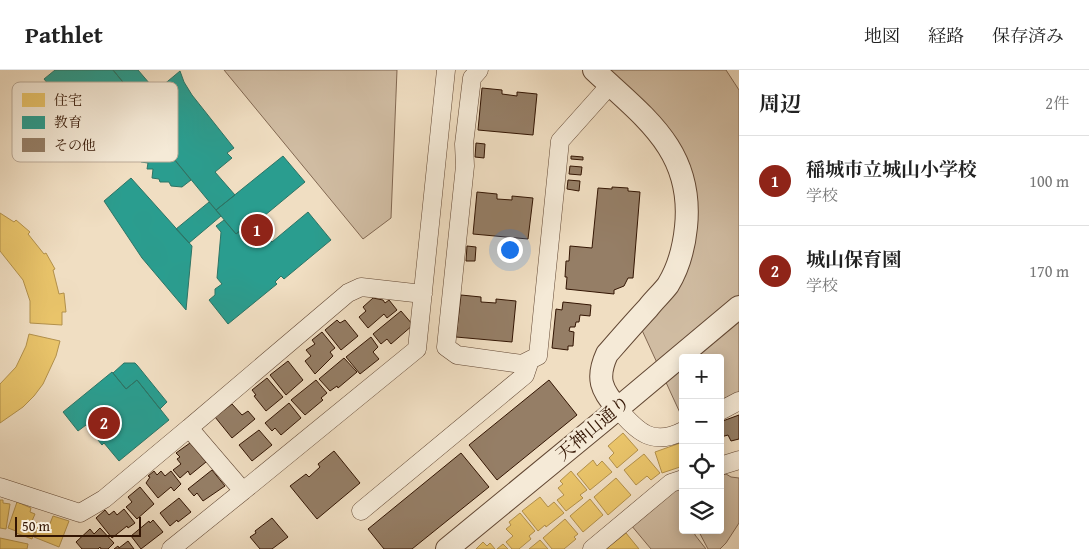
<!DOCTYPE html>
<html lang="ja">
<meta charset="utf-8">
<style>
body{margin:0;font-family:"Gentium Book Plus","Noto Serif JP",serif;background:#f6f6f6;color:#222}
.controls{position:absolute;right:15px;bottom:15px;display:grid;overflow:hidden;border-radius:5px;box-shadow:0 2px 12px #0003}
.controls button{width:45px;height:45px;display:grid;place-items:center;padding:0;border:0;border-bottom:1px solid #e0e0e0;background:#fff;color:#222;font:25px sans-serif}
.scale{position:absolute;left:15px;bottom:12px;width:126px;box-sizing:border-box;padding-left:5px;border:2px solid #331503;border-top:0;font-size:14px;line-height:18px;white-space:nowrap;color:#331503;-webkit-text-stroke:4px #f5ead7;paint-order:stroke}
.you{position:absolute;left:509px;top:179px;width:18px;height:18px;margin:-12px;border:4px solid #fff;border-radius:50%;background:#1a73e8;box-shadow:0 0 0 8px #1a73e833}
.badge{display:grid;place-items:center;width:32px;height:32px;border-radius:50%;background:#8f2418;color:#fff;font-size:16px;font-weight:700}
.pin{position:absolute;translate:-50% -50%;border:2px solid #fff;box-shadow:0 1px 5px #0006}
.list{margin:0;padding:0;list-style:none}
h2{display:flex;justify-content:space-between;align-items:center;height:65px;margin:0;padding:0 20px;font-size:21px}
h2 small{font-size:16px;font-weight:400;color:#767676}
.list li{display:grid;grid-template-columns:32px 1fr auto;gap:15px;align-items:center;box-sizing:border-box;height:90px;padding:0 20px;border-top:1px solid #e0e0e0}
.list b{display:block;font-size:19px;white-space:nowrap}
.list p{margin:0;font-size:16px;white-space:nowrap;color:#767676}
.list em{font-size:16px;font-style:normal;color:#767676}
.icon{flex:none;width:28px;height:28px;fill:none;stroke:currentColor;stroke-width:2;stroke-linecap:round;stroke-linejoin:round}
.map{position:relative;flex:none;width:739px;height:479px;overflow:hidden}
header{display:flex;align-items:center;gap:30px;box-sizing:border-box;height:70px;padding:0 25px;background:#fff;border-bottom:1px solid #e0e0e0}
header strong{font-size:24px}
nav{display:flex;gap:28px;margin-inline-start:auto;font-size:18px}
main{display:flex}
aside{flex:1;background:#fff}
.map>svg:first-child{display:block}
</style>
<header>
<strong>Pathlet</strong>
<nav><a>地図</a><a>経路</a><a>保存済み</a></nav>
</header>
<main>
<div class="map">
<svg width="739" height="479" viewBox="0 0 739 479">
<rect width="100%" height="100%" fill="#f0dec2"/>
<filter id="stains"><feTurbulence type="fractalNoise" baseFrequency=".004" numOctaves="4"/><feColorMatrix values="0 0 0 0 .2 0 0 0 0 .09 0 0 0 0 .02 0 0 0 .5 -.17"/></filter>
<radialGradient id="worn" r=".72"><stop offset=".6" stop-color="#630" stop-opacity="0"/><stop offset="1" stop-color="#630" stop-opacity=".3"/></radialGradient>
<path fill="#d0bca2" stroke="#826852" d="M224,0H397L391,148L363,169Z
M597,0H726L739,20V323L720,330V288H683V344L681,345L641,258L692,164L689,94Z
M726,404L731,407L739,408V453L726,473L720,479H708L698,460H720V405Z
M683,415V460H694L695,465L706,479H651L631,455L676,418Z"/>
<path fill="#e9c46a" stroke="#b2904b" d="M0,143L14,152L16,150L30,162L28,164L44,184L46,183L55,199L53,200L59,224L64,223L66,242H62V255L30,253V231L23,210L0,181Z
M29,264L60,271L56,286L43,314L34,326L23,337L0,353V314L16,297L26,276Z
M623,363L638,380L617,398L609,388L614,383L608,376Z
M683,372V388H681L683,396L662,403L655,382Z
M644,384L660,403L651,410L647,406L636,415L624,400Z
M593,390L597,396L602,391L612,402L590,420L577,404Z
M571,401L587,420L580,425L583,428L566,441L557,430L564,425L558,418L563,414L560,411Z
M616,408L631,425L608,445L594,427Z
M540,427L548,437L554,432L564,443L546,457L545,455L538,461L522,441Z
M590,429L603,445L583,462L570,446Z
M0,430H3V433L10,434L6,459L0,458Z
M17,432L31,438L30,442L35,444L32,451L38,453L32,469L16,463V461L8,458Z
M520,443L535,461L529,466L531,469L519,479H512L506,472L513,466L506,459L511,455L509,452Z
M53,446L69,451L59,477L34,467L39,453L49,456Z
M565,449L578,464L574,467L576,469L564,479H552L543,468Z
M626,463L639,479H606Z
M0,468L28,474L27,479H0Z
M540,470L548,479H529Z
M483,472L487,476L490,473L495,479H476Z
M503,474L508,479H497Z"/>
<path fill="#2a9d8f" stroke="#2d7465" d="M55,0H113L145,39L100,76L81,53L70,63L59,34L62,31L44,9Z
M113,0H138L156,21L180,1L184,12L192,25L234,78L227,83L232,88L215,102L235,125L216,140L138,45L145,39Z
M138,45L191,110L182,117L171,116L169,112H160L159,109L152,108L153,99H147L148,93L141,92L142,78L124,56Z
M283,86L305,112L258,151L255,148L236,164L216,140Z
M131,108L192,176L186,240L142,188L104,131Z
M209,132L221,146L189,173L176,159Z
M308,142L331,170L284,209L281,206L275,212L277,214L228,254L209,230L215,225V219L222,214L217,208L221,162L216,156L224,150L236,164L246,156L253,164L261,158L272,172Z
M124,293H135L137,295L167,332L160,339L137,310L126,319L113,303Z
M112,302L126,319L137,310L169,350L119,391L104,373L102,375L86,355L78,361L63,342Z"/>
<path fill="#957e66" stroke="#331503" d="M482,18L502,20V24L517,26V22L537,24L533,65L478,60Z
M476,73L485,74L484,88L475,87Z
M571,86L583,87V90L571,89Z
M570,96L582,97L581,105L569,104Z
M568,110L580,111L579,121L567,119Z
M612,117L628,118V121L640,122L633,208H628L624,216L614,220V224L566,219L567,207H565L566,191H569L570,176L592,178L598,118L612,119Z
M477,122L497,124V129L512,130V126L533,128L528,169L473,164Z
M467,176L476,177L475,191H466Z
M461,225L481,227V232L496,233V229L516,231L512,272L456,267Z
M373,228L383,230L385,233L389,230L397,240L387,248L384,244L368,258L359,247L366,241L363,237Z
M563,232L591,235L590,246L580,245L579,252H576L575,257H570L569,261L574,262L573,276H568V280L552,278L556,239L562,240Z
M401,241L413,255L391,274L387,269L381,274L373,264Z
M337,250L340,253L345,250L358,266L341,280L325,260Z
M322,262L335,278L330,282L333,286L315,304L305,291L311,286L306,280L315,274L312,270Z
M371,267L378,277L373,282L379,289L360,304L346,287Z
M344,288L357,302L338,318L337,316L330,321L319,309Z
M288,291L303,310L286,325L270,305Z
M267,308L283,327L266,341L254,326L256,325L252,320Z
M316,310L327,323L321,328L323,330L305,345L291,330Z
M549,310L577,345L497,410L469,375Z
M289,333L301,348L281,365L275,358L272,361L265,353Z
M232,334L242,345L248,341L255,349L232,368L215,347Z
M739,345V369L731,371L728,365L721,367L720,352Z
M259,360L272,375L252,391L239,375Z
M190,373L206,392L190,405L188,401L180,408L173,400L181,394L177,389L180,387L176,383Z
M334,381L360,413L317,449L290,416L306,404L309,407L320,397L318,394Z
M461,383L489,417L412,479H384L368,459Z
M212,400L225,416L203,431L197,423L194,426L188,419Z
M154,401L157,405L161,401L165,406L171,401L181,414L174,421L171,417L158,428L146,413L150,407L148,406Z
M140,417L154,434L137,449L126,437L132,432L128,427Z
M179,428L191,442L178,452L177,450L170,456L160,443Z
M124,439L135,453L128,458L127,456L112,468L96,448L105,440L109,445L114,441L117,445Z
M272,448L288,467L272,479H260L250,467L256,463L255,461Z
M153,450L163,462L141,479L131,466L149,451L150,453Z
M100,458L114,473L108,479H101L100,477L98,479H82L76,472L90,459L94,464Z
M128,471L134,479H114L118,476L119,478Z"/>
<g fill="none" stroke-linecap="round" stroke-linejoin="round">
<g stroke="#624733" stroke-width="19">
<path id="minor" d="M479,0L472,8L464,74L465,96L446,277L457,285L522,294L538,286L560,71L610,15
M618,339C637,361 652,377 683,361
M720,341L739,331
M189,358L348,223L361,217L423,224
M720,396L739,390
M0,417L80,443L104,429L189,358L243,421L171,479
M243,421L417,279L446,0
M361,441L525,305L530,290
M592,479L671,413L683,409"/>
</g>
<g stroke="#624733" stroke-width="24">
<path id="tertiary" d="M594,0C644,47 694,80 686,157C684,177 679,197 668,215C662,223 654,230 648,238C634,253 621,268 607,284C596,308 601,320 618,339
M447,479L604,350L739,237"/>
</g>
<use href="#minor" stroke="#f5ead7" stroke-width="18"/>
<use href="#tertiary" stroke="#f5ead7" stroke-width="22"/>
</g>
<g text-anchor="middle" stroke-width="5" stroke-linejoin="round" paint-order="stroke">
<g font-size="18" fill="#331503" stroke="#f5ead7">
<text transform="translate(593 358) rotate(-40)" y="6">天神山通り</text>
</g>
</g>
<rect x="12" y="12" width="166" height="80" rx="8" fill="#f5ead7" stroke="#bbaa97" stroke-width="1"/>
<rect x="22" y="23" width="23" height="14" fill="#e9c46a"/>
<rect x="22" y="46" width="23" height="13" fill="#2a9d8f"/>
<rect x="22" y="68" width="23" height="14" fill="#957e66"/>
<g font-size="14" fill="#331503">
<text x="54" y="35">住宅</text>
<text x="54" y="57">教育</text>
<text x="54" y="80">その他</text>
</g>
<rect width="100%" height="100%" filter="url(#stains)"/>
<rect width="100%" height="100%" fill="url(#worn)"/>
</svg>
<div class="controls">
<button>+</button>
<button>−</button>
<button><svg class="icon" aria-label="locate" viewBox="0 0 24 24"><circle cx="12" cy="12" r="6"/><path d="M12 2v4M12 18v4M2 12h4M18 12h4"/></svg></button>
<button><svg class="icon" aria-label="layers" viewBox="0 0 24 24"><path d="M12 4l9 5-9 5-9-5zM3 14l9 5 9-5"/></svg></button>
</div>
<div class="scale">50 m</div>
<div class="you"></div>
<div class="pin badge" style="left:257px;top:160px">1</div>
<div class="pin badge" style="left:104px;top:353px">2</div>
</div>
<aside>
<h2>周辺<small>2件</small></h2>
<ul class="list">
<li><span class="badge">1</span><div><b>稲城市立城山小学校</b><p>学校</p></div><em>100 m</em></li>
<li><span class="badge">2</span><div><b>城山保育園</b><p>学校</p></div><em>170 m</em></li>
</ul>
</aside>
</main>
